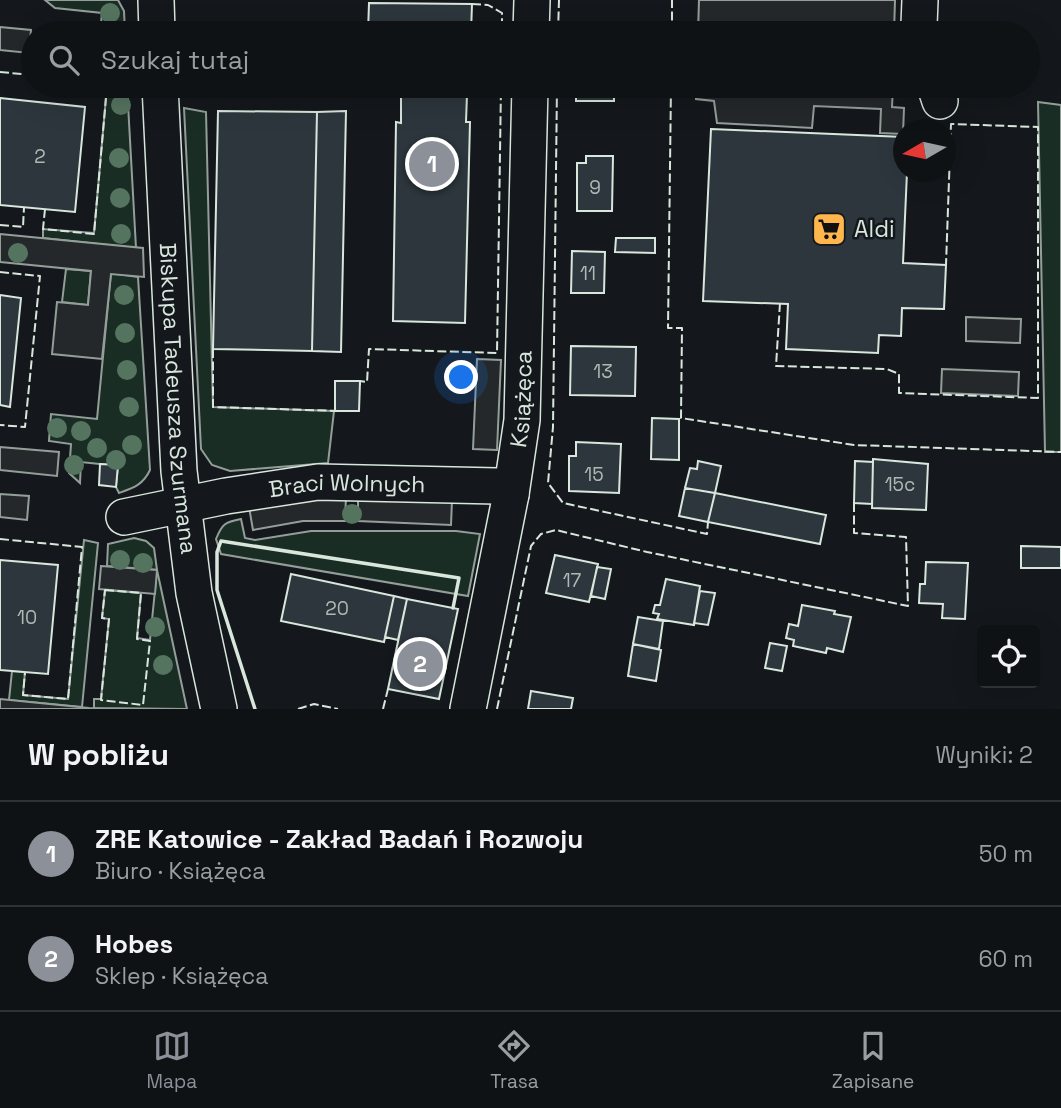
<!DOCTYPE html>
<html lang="pl">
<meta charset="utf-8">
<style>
body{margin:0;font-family:"Space Grotesk",sans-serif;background:#1d2022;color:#f1f3f6}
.controls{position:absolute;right:21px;bottom:21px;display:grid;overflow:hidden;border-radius:7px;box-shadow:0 7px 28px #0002}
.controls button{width:63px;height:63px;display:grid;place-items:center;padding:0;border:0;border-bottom:2px solid #2f3234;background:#0f1215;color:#f1f3f6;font:35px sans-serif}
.compass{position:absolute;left:893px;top:119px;width:63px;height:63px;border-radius:50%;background:#0f1215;box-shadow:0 7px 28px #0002;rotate:261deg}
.you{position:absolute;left:462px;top:378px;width:24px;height:24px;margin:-18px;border:5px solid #fff;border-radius:50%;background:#1a73e8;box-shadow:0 0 0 10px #1a73e833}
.badge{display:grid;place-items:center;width:46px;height:46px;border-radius:50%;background:#8c9099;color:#fff;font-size:23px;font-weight:700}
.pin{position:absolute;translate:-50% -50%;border:4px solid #fff;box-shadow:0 2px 7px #0006}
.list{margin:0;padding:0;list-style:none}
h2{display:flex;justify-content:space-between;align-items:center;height:91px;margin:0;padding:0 28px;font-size:30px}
h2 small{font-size:23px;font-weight:400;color:#9b9ea0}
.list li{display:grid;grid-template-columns:46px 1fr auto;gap:21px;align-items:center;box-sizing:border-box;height:105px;padding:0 28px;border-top:2px solid #2f3234}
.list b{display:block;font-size:26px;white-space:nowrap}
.list p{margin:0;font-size:23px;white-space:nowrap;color:#9b9ea0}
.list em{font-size:23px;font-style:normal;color:#9b9ea0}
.icon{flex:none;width:38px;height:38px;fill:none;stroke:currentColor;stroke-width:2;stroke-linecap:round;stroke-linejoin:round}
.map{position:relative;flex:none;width:1061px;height:709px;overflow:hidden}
.search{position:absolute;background:#0f1215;box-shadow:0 7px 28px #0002;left:21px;right:21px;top:21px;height:77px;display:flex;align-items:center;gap:18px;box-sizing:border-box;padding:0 24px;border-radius:38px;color:#9b9ea0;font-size:26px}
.sheet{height:301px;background:#0f1215}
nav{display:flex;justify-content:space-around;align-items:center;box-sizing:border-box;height:98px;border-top:2px solid #2f3234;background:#0f1215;font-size:19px;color:#9b9ea0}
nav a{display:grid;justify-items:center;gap:4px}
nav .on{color:#8c9099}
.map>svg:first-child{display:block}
</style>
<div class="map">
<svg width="1061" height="709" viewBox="0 0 1061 709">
<rect width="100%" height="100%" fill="#14181c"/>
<path fill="#1a2d24" stroke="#939e99" stroke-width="2" d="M45,0H118L124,11L125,33H100L102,13L55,8Z
M107,86H127L136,248L43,238V229L94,233Z
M1038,102L1061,105V452H1045Z
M184,108L206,112L213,407L334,411L328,463L230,471L212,465L201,449Z
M66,269L91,271L88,305L62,302Z
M111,273L138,277L150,470C143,485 133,488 119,493L116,487L118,466L81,462L80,483L69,473L71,444L49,441L51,414L97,419Z
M241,519L245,538L255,540L311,531H456L480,534L468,596L221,554L216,539C222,524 225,522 241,519Z
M134,538L146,541L154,548L157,570L187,709L94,708V699H101L102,688L109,619L102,618L105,590L141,593L137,638L150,640L157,570L107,566L108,544Z
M84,540L98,543L82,707L9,700L12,671L25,672L23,695L68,699Z"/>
<path fill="#24282b" stroke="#939e99" stroke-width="2" d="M699,0H895L894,33H698Z
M0,27L31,30L29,53L0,50Z
M697,86H893L892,107L904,108L903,134L880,133L881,109L814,106L812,128L717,123L714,101L696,99Z
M0,234L143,248L144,277L111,274L102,359L52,354L57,302L88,305L91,271L0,262Z
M966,317L1021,319L1020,343L966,341Z
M477,359L501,360L497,450L473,449Z
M942,369L1019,372L1018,396L941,393Z
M0,447L59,452L57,476L0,470Z
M0,494L29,496L27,520L0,517Z
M302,497H346L345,521H303L253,530L249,507Z
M358,498L452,500L451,525L358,521Z
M101,566L157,570L155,594L99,589Z
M0,699L89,708L104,709H0Z"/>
<path fill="#2c363c" stroke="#d8e6dc" stroke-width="2" d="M369,3L472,4L471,33H368Z
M367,86H470V94H467L466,122H470L465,323L393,321L396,122L401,123V94L367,93Z
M576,86H614V101H576Z
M0,98L85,107L75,212L0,205Z
M218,111L317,112L312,351L213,349Z
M346,111L341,352L312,351L317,112Z
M711,129L904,137V172H907L903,263L946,265L944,309L902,308L901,336L879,335L878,353L786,349L788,304L703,301Z
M586,156H613L612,211H577V163H586Z
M616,238H655V253L615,252Z
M572,251L605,252L604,293H571Z
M0,295L21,298L10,407L0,405Z
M571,346L636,347L635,396L570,395Z
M335,381H360L359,411H335Z
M652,418L679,419V460L651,459Z
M576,442L621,444L619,493L569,491V456H576Z
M873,459L928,464L926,510L872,508Z
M698,461L721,466L715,493L685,488L690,468L697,469Z
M855,461L873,462L872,504L854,503Z
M100,464L118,465L116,487L99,485Z
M685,488L715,493L708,522L679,516Z
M715,493L826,515L820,544L708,522Z
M1021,546L1061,547V568H1021Z
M555,555L598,564L589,602L546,593Z
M0,560L58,565L48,674L0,670Z
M926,562L968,563L965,619L942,618L943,604L919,603L920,584H925Z
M597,567L611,569L605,599L591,596Z
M291,574L394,596L384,642L281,621Z
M666,579L700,586L694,625L657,619L659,614L653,613L655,605H660Z
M700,591L715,593L708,625L694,623Z
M394,596L407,599L398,640L385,637Z
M407,599L458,609L439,699L388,689Z
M802,605L835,611L834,614L851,617L843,652L827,648L826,653L793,646L794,640L786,638L789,624L798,626Z
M638,617L663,621L659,649L633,644Z
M770,643L787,646L782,671L765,668Z
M633,644L661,650L656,681L628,676Z
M531,691L573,698L571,709H528Z"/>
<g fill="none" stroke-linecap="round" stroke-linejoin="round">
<g stroke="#d8e6dc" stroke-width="38">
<g id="minor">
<path d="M156,0L157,33"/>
<path d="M920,0L919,25L921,33"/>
<path d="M531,33L532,0"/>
<path id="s1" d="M160,86L179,471L194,593L219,709"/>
<path d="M935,86L940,101"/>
<path id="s2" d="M124,517L226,496L318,482L497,486L511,494"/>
<path id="s3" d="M468,709L511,494L522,420L530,86"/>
</g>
</g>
<use href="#minor" stroke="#14181c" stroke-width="35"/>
<path stroke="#d8e6dc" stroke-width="2" stroke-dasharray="9 3.5" stroke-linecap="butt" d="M472,4L488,5L502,13V33
M558,33L559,0
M672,33V0
M0,72L33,75
M557,86L553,427L548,483L563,503L707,534L708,522
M671,86L668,328H682L681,418L854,445L1061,452
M45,209L43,229L94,234L107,86
M0,225L23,227L24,207
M0,272L40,276L25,427L0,425
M780,303L776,366L887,369L899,374V393L1038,398V127L951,124L946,265
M213,349V407L340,411
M360,385V381L367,382L369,349L497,353L501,86
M0,539L82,547L68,699L23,695L25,672
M105,590L141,593L137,639L150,641L143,705L101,700L109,619L102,618Z
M298,709L314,704L338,709
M383,709L388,689
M497,709L531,546L541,534L556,530L647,552L908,606L906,537L854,533V503"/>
<path stroke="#d8e6dc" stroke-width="3.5" d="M255,709L217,590V552L221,541L459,578L453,608"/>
</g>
<g fill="#55745f">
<circle cx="110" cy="13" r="10"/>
<circle cx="121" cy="105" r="10"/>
<circle cx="119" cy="158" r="10"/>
<circle cx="120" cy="198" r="10"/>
<circle cx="121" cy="234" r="10"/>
<circle cx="18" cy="253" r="10"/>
<circle cx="124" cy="295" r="10"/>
<circle cx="125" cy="333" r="10"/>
<circle cx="127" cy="370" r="10"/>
<circle cx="129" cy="407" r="10"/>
<circle cx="57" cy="428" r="10"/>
<circle cx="81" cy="431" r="10"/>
<circle cx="132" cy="445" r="10"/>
<circle cx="97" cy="448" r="10"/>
<circle cx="116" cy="460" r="10"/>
<circle cx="74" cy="465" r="10"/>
<circle cx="352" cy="514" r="10"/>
<circle cx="120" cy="560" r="10"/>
<circle cx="143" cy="563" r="10"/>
<circle cx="155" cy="627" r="10"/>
<circle cx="163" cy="665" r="10"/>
</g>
<defs>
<g id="supermarket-square" transform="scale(1.75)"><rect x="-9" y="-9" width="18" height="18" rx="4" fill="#ffb74d" stroke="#14181c"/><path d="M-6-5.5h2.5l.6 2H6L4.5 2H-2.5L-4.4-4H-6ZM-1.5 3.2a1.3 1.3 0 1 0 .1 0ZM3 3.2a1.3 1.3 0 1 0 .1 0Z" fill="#111"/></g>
</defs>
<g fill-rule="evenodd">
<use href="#supermarket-square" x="829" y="229"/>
</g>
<g text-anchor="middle" stroke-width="5" stroke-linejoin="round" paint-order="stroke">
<g font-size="19" fill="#adbab4">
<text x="40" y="163">2</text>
<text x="595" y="194">9</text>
<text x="588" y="280">11</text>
<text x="603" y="378">13</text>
<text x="594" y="481">15</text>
<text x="900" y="491">15c</text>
<text x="572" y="587">17</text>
<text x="337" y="615">20</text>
<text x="27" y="624">10</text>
</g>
<g font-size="23" fill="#d8e6dc" stroke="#14181c" text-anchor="start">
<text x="854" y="237">Aldi</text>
</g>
<g font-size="23" fill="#d8e6dc" stroke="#14181c">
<text dy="8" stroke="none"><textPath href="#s1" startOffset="313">Biskupa Tadeusza Szurmana</textPath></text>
<text dy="8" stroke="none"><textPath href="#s3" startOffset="315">Książęca</textPath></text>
<text dy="8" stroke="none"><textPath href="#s2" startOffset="226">Braci Wolnych</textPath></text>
</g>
</g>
</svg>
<div class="controls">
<button><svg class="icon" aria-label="locate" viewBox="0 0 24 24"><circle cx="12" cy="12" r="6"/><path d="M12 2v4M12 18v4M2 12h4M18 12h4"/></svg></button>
</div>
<svg class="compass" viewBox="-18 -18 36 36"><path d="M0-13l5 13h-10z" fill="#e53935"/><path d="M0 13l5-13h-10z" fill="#9b9ea0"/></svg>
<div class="you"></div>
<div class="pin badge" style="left:432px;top:164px">1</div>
<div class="pin badge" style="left:420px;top:664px">2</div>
<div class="search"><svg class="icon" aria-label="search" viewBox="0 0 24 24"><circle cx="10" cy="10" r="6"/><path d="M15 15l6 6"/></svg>Szukaj tutaj</div>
</div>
<section class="sheet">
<h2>W pobliżu<small>Wyniki: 2</small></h2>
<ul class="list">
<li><span class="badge">1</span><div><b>ZRE Katowice - Zakład Badań i Rozwoju</b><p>Biuro · Książęca</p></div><em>50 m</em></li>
<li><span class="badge">2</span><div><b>Hobes</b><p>Sklep · Książęca</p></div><em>60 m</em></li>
</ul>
</section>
<nav>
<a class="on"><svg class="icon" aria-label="map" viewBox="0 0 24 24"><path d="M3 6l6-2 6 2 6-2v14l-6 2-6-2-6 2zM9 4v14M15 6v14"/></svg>Mapa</a>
<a><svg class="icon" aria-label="directions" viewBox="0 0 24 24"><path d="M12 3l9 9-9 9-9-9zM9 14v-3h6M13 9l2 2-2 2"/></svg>Trasa</a>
<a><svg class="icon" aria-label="saved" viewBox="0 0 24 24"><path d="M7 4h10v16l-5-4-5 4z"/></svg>Zapisane</a>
</nav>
